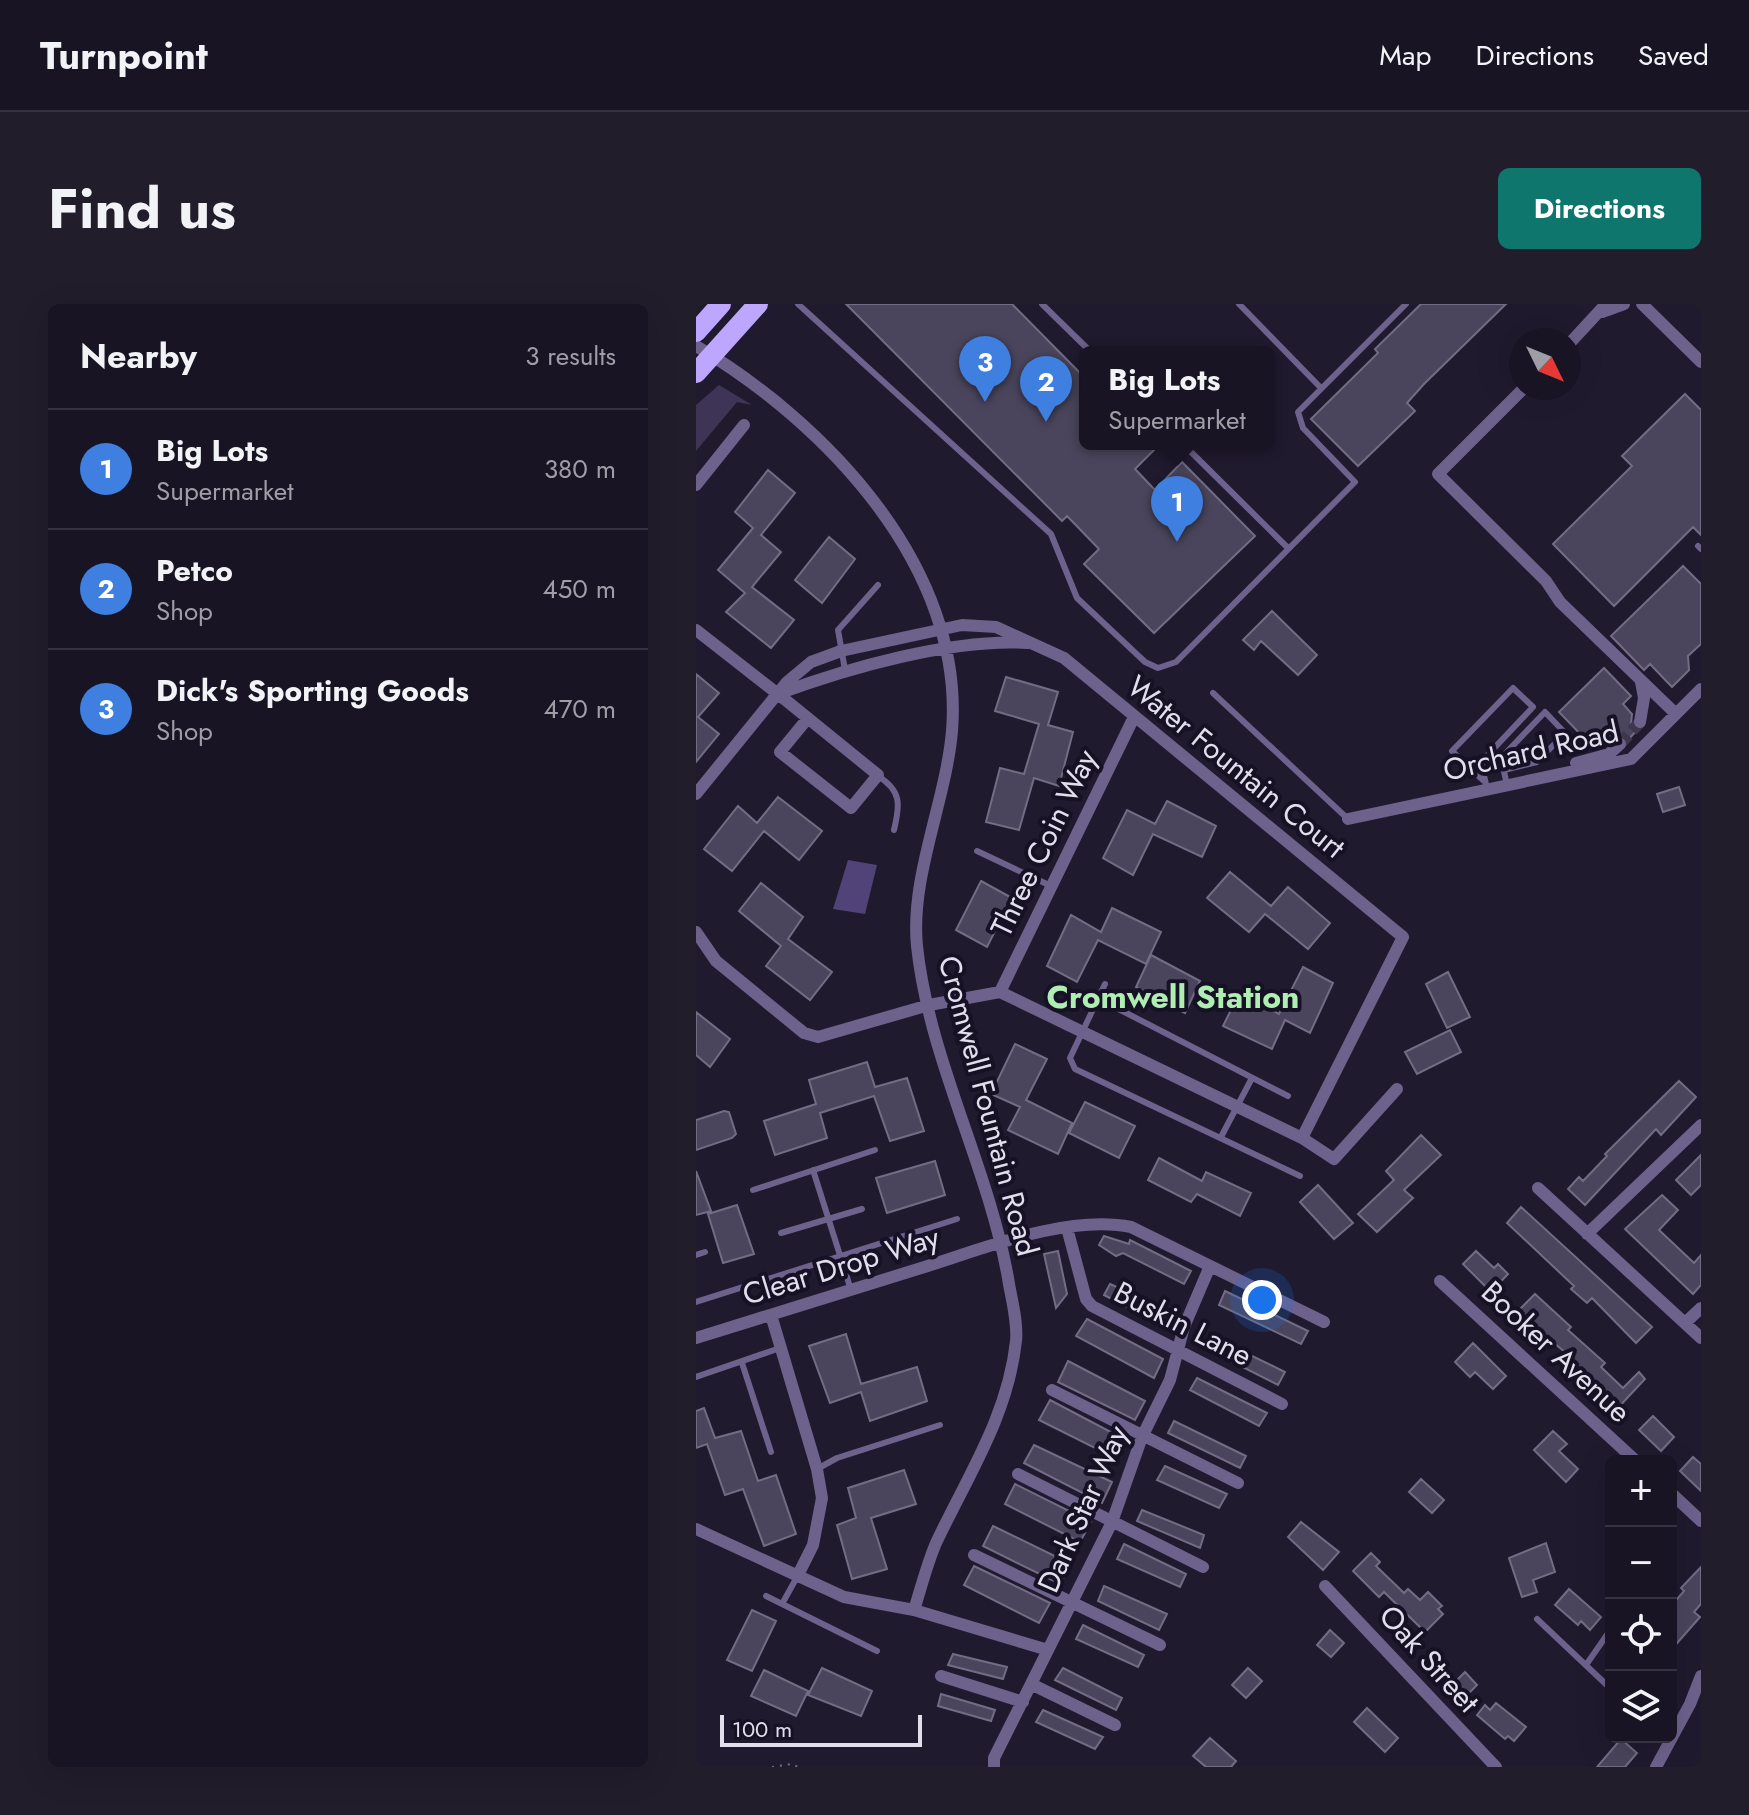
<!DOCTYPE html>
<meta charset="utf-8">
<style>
body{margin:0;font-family:Jost,sans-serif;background:#211d2b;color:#f1f3f6}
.controls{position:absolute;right:24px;bottom:24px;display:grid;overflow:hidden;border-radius:12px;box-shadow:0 8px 32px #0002}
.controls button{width:72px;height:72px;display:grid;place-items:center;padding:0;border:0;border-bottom:2px solid #363341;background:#181423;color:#f1f3f6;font:40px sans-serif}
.compass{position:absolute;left:813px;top:24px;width:72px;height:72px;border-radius:50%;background:#181423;box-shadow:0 8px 32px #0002;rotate:133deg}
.scale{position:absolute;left:24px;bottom:20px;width:202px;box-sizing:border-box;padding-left:8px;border:4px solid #e2dfed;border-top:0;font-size:22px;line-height:28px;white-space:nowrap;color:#e2dfed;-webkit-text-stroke:6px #161125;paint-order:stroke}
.you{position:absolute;left:566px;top:996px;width:28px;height:28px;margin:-20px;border:6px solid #fff;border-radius:50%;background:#1a73e8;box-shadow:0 0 0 12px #1a73e833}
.badge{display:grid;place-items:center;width:52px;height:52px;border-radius:50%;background:#0f766e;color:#fff;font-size:26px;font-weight:700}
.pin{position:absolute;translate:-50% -66px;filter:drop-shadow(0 2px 4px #0008)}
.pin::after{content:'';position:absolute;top:42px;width:28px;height:24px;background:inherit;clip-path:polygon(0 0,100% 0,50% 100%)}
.popup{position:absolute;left:383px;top:42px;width:196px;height:104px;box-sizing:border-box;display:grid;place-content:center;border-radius:12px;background:#181423;filter:drop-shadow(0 2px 6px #0005);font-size:26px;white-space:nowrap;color:#9f9ea6}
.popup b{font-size:30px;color:#f1f3f6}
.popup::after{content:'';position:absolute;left:50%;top:100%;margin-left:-16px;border:16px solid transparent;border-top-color:#181423}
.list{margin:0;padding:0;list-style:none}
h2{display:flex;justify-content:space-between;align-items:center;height:104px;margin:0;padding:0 32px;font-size:34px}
h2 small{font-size:26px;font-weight:400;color:#9f9ea6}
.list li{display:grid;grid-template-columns:52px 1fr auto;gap:24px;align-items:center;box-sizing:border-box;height:120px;padding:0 32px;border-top:2px solid #363341}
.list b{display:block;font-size:30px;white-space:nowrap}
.list p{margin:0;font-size:26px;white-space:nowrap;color:#9f9ea6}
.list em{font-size:26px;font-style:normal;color:#9f9ea6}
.icon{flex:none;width:44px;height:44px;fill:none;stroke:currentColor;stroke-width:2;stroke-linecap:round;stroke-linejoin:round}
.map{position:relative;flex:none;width:1005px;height:1463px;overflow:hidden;border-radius:12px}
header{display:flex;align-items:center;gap:48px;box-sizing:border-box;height:112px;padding:0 40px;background:#181423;border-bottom:2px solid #363341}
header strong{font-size:38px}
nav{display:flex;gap:44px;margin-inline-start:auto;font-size:28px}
.intro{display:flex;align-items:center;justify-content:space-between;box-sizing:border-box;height:192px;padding:0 48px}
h1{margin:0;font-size:56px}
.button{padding:20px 36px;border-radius:12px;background:#0f766e;color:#fff;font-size:28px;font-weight:700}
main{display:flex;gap:48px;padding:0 48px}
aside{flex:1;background:#181423;border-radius:12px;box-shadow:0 8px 32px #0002}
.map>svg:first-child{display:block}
</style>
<header>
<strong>Turnpoint</strong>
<nav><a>Map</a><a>Directions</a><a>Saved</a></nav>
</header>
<div class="intro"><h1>Find us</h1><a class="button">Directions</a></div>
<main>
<aside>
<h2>Nearby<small>3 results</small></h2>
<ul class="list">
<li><span class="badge" style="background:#3f7fe0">1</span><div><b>Big Lots</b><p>Supermarket</p></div><em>380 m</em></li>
<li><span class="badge" style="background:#3f7fe0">2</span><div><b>Petco</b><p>Shop</p></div><em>450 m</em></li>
<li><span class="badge" style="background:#3f7fe0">3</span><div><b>Dick's Sporting Goods</b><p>Shop</p></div><em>470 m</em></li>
</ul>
</aside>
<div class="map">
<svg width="1005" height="1463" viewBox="0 0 1005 1463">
<rect width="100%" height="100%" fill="#201a2f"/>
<path fill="#3d3456" d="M23,81L56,101L41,98L0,147V101Z"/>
<path fill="#514277" d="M152,556L181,561L169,610L137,605Z"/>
<path fill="#4a455c" stroke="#726c85" stroke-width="2" d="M150,0H316L389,74V140H464L439,165L459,186L486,158L559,232L458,329L388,260L403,245L371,212L366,217Z
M725,0H810L728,80L711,99L719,107L662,162L615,115L682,49L679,45Z
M989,90L1005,106V231L997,223L918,302L857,240L936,162L926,152Z
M72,166L99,189L65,231L85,248L56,283L98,316L75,344L30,308L49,289L22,266L57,224L39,208Z
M133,233L159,255L126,299L99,276Z
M987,262L1005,280V340L992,352L993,366L976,383L954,360L948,366L915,332Z
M576,307L621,351L602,371L565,337L558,346L547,336Z
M908,364L935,392L927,400L936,410L935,420L941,426L932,436L921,431L907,442L896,431L891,437L863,408Z
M0,370L23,389L2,413L23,430L0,458Z
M310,373L362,388L352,421L377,428L363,482L338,474L323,526L290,518L304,464L328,470L343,420L299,407Z
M983,483L989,501L967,508L961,490Z
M82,493L126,527L103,556L68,527L36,567L8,545L42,502L61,519Z
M471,497L520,522L506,553L457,530L437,571L407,554L431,506L459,520Z
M534,568L575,602L592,583L634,619L612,645L569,610L553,628L511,594Z
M285,577L316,594L291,643L260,626Z
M65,579L107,613L92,635L136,668L114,696L70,662L85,642L43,607Z
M416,604L465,628L450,660L402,636L381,678L351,662L375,611L405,628Z
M455,651L504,677L489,709L440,683Z
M607,663L637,679L614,729L589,716L576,745L527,722L543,690L583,710Z
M752,668L774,713L751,724L730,680Z
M0,708L34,735L14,763L0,751Z
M754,726L765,748L721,770L709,748Z
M319,740L351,755L330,796L376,819L362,850L312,826L324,803L295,790Z
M171,758L179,783L211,774L228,827L194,837L178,792L124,809L131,834L79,851L68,817L120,800L113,776Z
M983,777L1000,793L965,831L960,825L889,901L872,885L883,873L887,877L911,852L909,850Z
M389,798L439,822L423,854L373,829Z
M28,807L33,808L40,830L36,834L0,846V816Z
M725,831L745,851L708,886L717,894L681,928L662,910L698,876L690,867Z
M1005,851V881L995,891L980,876Z
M463,854L506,877L510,868L555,889L544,912L501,890L495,898L452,876Z
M239,857L249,891L191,909L180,874Z
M0,867L15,907L0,911Z
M622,881L657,919L638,935L604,898Z
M966,891L982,906L963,926L998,959L1005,951V981L997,990L929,925Z
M41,901L58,950L27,959L12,910Z
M825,903L956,1023L940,1039L896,994L891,999L875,985L878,982L811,919Z
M408,932L433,940L434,936L495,967L488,980L427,949L420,952L403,941Z
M362,947L371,990L360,1004L348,950Z
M780,947L798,964L802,960L812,970L795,988L767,960Z
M414,980L472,1006L466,1021L408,991Z
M529,987L612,1027L605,1040L523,1001Z
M839,990L875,1023L872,1026L909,1059L905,1063L927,1084L943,1068L949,1075L920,1106L901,1087L904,1083L874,1056L876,1054L821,1008Z
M391,1015L467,1055L458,1074L380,1032Z
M150,1030L165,1080L221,1063L231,1097L174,1117L165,1088L134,1099L113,1042Z
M519,1034L589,1068L582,1081L513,1046Z
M777,1039L810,1072L797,1085L779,1068L774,1073L759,1058Z
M372,1057L449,1097L439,1116L362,1078Z
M501,1074L571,1109L563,1122L494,1086Z
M354,1096L428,1135L419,1154L343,1116Z
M8,1104L19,1134L45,1127L62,1177L80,1171L100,1230L68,1242L47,1185L29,1191L11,1140L0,1144V1107Z
M957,1112L978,1133L965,1147L943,1126Z
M478,1117L550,1152L544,1164L472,1129Z
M857,1127L871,1140L863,1147L882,1165L870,1178L838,1146Z
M338,1141L416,1178L406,1199L328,1159Z
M997,1153L1005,1160V1187L984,1167Z
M469,1162L531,1190L523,1204L461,1176Z
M208,1166L220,1200L175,1214L191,1265L156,1275L141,1221L160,1214L152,1184Z
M725,1175L748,1196L736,1209L713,1188Z
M319,1180L395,1218L384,1238L309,1200Z
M446,1206L508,1231L504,1244L441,1217Z
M605,1218L643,1248L627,1266L592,1233Z
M297,1222L375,1260L364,1280L287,1242Z
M850,1239L859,1268L837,1276L841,1288L826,1293L813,1254Z
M428,1240L490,1270L484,1283L421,1255Z
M675,1249L684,1258L680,1262L708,1289L712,1285L724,1296L732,1288L746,1302L742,1305L747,1310L729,1328L688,1288L683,1293L657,1267Z
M278,1262L354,1299L343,1319L268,1281Z
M1005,1263V1300L998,1308L1004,1313L975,1346V1302L988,1287L985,1284Z
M408,1282L471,1310L463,1326L402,1297Z
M873,1285L905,1313L894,1326L885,1317L882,1321L859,1301Z
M56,1306L80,1317L56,1367L31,1356Z
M387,1321L448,1351L442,1363L380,1335Z
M634,1326L648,1339L635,1353L621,1341Z
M257,1350L311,1363L307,1375L252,1361Z
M126,1364L176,1387L165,1412L112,1391Z
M367,1364L426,1394L420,1406L359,1376Z
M552,1364L566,1377L550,1394L536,1381Z
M68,1366L112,1387L100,1412L55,1392Z
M769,1368L781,1381L764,1398L751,1386Z
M245,1390L299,1406L295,1417L242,1402Z
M800,1399L830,1423L818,1437L812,1432L809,1435L781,1411L789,1401L794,1406Z
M671,1404L702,1434L689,1448L658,1418Z
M347,1406L407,1433L399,1445L340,1418Z
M514,1434L540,1457L535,1463H510L497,1452Z
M925,1435L941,1449L929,1463H901Z"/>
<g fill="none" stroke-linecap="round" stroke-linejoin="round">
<path stroke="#3d384c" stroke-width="12" stroke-dasharray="12 6" stroke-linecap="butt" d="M924,440L944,418"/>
<path stroke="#757082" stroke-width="2" stroke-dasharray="2 6" stroke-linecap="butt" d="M76,1463L96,1460L102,1463"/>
<path stroke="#6d628c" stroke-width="6" d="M102,0L355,230L381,294L449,358L462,364L480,358L659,178L607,124L602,108L710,0
M346,0L395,48
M543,0L625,84
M487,140L592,244
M1002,242L1005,245
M149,366L142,326L182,281
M517,389L652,515
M808,466L841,458L869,429L849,408L805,454L811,481
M182,472C206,487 204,501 198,526
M788,477L756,447L817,384L837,403L785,458L791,485
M281,547L355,582
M409,680L374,754L379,765L604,872
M403,695L592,792
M525,833L556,774
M117,866L155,986
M57,886L179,846
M85,929L166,905
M0,951L9,948
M0,998L261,915
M46,1059L75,1148
M0,1073L84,1044
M121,1165L141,1154L244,1121
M70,1292L181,1347
M86,1300L101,1273
M841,1315L915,1385
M890,1361L915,1325"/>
<path stroke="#6d628c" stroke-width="12" d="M946,0L1005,58
M906,8L928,0
M873,40L910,0
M0,42C130,119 269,264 256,427C250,497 214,573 221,642C233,756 292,861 312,974C315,994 322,1017 320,1037C312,1112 271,1173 240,1239C231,1260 225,1284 218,1306
M828,84L742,170L850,277L864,298L980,410
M0,181L48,121
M0,326L73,383L92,398L182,471L155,504L84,448L112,414
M82,390C152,364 257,334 332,339
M944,418L948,394L945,378
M880,459L913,450L924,440
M0,490L91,378L115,358L145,347L266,321L300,323L368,354L707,633L606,834
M652,515L935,455L1005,385
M0,628L20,657L108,729L122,733L233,701L304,688L606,834L638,855L701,785
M304,688L438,413
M842,884L1005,1034
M371,924L390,995L396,1002L586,1100
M891,930L1005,821
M744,977L940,1157
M75,1011L121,1165L126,1194L117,1241L101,1273
M989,1019L1005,1004
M0,1034C74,1011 148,988 222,965C284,946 370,910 435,923L628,1018
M356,1086L542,1179
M322,1170L507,1263
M975,1189L1005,1217
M0,1225L148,1293L218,1306L352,1346
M278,1251L464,1341
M629,1282L800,1463
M245,1372L327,1398
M335,1380L419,1421
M298,1463V1454L416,1218L446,1133L474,1076L488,1023L514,962
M960,1463L994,1400L1005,1372"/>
<path stroke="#bda6fe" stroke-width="20" d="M0,28L25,0
M0,69L62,0"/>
</g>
<g text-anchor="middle" stroke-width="8" stroke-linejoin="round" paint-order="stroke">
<g font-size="30" fill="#e2dfed" stroke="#161125">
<text transform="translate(835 447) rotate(-13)" y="10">Orchard Road</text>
<text transform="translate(540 463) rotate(39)" y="10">Water Fountain Court</text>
<text transform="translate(348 539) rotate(-64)" y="10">Three Coin Way</text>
<text transform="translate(292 802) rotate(75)" y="10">Cromwell Fountain Road</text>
<text transform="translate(145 962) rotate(-17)" y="10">Clear Drop Way</text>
<text transform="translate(487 1020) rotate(27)" y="10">Buskin Lane</text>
<text transform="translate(860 1048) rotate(43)" y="10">Booker Avenue</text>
<text transform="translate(387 1205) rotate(-66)" y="10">Dark Star Way</text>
<text transform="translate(733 1355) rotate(48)" y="10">Oak Street</text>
</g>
<g font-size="32" font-weight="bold" fill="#b0edb3" stroke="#161125">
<text x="477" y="704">Cromwell Station</text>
</g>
</g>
</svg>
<div class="controls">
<button>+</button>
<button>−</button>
<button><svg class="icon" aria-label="locate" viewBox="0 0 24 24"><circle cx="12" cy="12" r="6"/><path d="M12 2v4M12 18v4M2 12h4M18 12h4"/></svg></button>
<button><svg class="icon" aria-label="layers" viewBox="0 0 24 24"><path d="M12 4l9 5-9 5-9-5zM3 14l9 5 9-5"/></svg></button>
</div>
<svg class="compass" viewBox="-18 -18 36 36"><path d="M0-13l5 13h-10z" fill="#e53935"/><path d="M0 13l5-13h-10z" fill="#9f9ea6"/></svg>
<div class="scale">100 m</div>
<div class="you"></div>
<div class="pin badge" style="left:481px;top:238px;background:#3f7fe0">1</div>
<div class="popup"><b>Big Lots</b>Supermarket</div>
<div class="pin badge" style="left:350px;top:118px;background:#3f7fe0">2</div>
<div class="pin badge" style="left:289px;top:98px;background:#3f7fe0">3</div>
</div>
</main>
